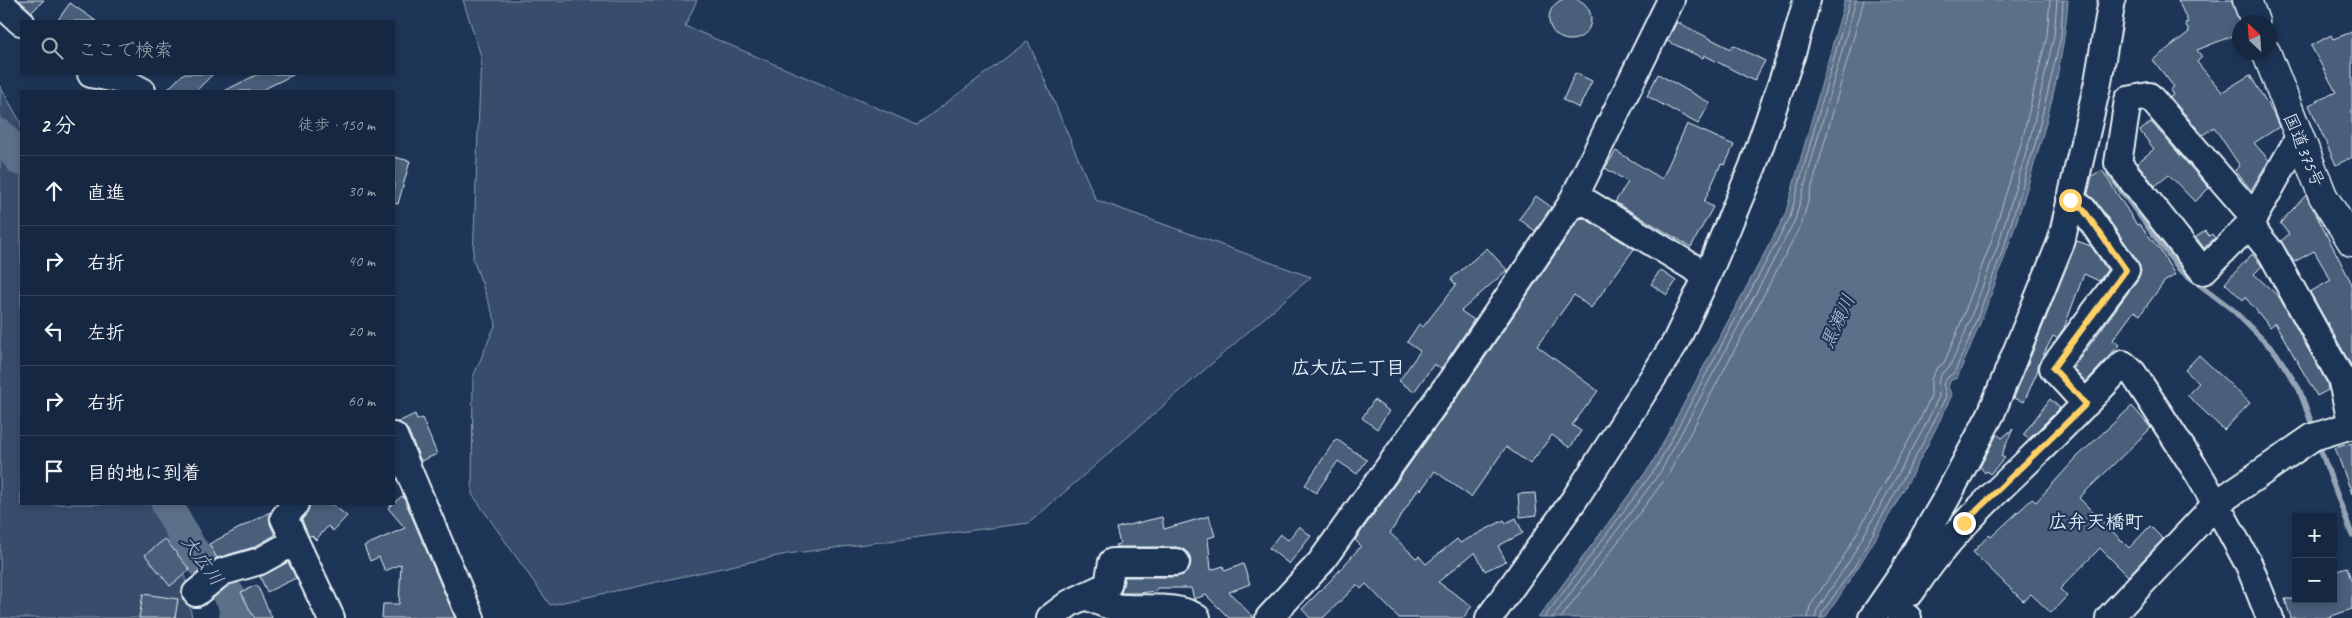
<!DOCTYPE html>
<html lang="ja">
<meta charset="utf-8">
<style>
body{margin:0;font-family:Caveat,"Klee One",sans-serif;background:#1f3048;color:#f1f3f6}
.controls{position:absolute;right:15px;bottom:15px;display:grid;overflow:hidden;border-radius:0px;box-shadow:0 2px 8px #0003}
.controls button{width:45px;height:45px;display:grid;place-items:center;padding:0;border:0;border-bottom:1px solid #35445a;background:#162841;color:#f1f3f6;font:25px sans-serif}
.compass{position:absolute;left:2232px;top:15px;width:45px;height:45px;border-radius:50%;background:#162841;box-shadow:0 2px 8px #0003;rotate:335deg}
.stop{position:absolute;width:15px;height:15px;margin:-11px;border:4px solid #ffd166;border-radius:50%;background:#fff}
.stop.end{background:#ffd166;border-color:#fff;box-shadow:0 1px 5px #0008}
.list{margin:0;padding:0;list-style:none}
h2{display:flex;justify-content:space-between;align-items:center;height:65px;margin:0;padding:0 20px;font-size:21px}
h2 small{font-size:16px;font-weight:400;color:#9ea6b1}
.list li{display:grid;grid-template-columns:32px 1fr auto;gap:15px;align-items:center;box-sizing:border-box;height:70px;padding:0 20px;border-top:1px solid #35445a}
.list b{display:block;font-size:19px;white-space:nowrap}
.list em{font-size:16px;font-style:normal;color:#9ea6b1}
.icon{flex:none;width:28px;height:28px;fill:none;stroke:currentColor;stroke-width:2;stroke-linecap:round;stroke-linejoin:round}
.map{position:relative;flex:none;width:2352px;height:618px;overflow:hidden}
.search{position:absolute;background:#162841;box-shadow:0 2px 8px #0003;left:20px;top:20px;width:375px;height:55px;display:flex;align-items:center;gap:12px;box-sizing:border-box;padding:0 18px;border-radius:0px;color:#9ea6b1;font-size:19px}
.panel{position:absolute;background:#162841;box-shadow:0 2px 8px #0003;left:20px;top:90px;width:375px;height:415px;border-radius:0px}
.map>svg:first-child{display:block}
</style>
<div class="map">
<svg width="2352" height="618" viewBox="0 0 2352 618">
<rect width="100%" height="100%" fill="#1d3557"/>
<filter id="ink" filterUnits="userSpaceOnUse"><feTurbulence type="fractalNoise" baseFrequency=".02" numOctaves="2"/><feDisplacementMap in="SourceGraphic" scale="10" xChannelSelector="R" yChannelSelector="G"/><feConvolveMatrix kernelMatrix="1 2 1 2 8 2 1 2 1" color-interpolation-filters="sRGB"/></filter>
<g filter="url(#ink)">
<path fill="#374d6c" stroke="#909fb2" d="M463,0H697L685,26L917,125L1028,41L1096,200L1311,277L1029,523L787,554L550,605L472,494L473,377L496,323L473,259L481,56Z
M0,86L21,123V504H172L192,618H0Z"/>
<path fill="#5d7089" stroke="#95a4b5" d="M1845,0H2068C2064,63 2046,125 2028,185C2008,251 1985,315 1957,378L1951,380L1948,387L1952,395C1916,472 1873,547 1825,618H1538L1651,465L1785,215Z"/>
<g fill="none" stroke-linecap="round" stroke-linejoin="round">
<path stroke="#b0bdcc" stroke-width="1" d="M1544,618L1656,468L1790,217L1850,0
M1552,618L1661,471L1795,220L1856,0
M1561,618L1668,475L1802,223L1864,0
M1808,618L1810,606L1844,556L1918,424L1931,396V379L1937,368L1944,363L1956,335L1991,242L2022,141L2047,35L2050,0
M1815,618L1817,610L1850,560L1924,428L1939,396L1938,382L1942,373L1949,368L1963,338L1998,245L2029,143L2054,36L2057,0
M1821,618L1822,613L1856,564L1930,430L1946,396L1943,384L1948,377L1954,373L1969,340L2004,247L2035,144L2061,37L2063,0"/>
<path stroke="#95a4b5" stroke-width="5.5" d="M2109,174L2179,269L2233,310L2276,353L2299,389L2314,430
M2318,443L2352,535"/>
<path stroke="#5d7089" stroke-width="32" d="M0,135L21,160
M167,504L190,547L233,600L236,618"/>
</g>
<path fill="#495e7a" stroke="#e8f1f8" d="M1549 19a21 21 0 1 1 42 0a21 21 0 1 1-42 0Z
M19,0H44L32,12Z
M2178,0H2232L2240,25V33L2197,50L2202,57L2197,62L2222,92L2250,75L2273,113L2279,127L2254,143L2269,160L2251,190L2235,170L2240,166L2214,127L2203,135L2170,97L2173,95L2170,90L2174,87L2153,60L2189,32L2185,23L2188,22Z
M70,3L96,21H57Z
M1677,22L1731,49L1733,45L1765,61L1754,81L1704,55L1703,58L1667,41Z
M2352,32V157L2336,165L2309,105L2336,92L2311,46L2331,35L2333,39Z
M1575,73L1592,81L1579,108L1563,100Z
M183,74H213L196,91H166Z
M258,74H295L260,91H224Z
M1658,74L1710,103L1698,124L1647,96Z
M2151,122L2209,188L2195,202L2169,175L2155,186L2137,163L2154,149L2140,131Z
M1687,124L1734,145L1725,165L1721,164L1704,202L1713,207L1691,247L1615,202L1628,182L1605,168L1616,151L1662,179Z
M394,157L410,161L398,204L394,203Z
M2102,170L2137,225L2139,224L2160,250L2175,275L2164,282L2140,315L2134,311L2113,340L2119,345L2086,382L2073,368L2138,279L2141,271L2138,261L2095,200L2088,194L2092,176Z
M2306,195L2352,284V367L2310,292L2331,280L2314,251L2294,262L2281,241L2289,234L2280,223Z
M1536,196L1551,207L1535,231L1519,219Z
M1584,218L1634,249L1591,308L1574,295L1537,346L1598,391L1572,425L1581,431L1570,448L1552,435L1530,464L1506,447L1471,497L1435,471L1421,490L1419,488L1390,533L1416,558L1419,556L1426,564L1457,539L1460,543L1504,520L1506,523L1516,518L1523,533L1498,546L1506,561L1485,571L1475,552L1438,582L1472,606L1463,618H1399L1366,584L1361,589L1357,585L1323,618H1310L1302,609L1330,581L1361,546L1355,540L1467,384L1579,219Z
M2205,231L2209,236L2212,234L2215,238L2204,248L2196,237Z
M2077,241L2091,246L2107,270L2099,281L2084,274L2064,328L2057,338L2053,336L2038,365V370L2024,402L2014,398Z
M1487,248L1507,270L1461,311L1474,320L1441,369L1434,364L1414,392L1399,381L1420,351L1407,342L1419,324L1423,327L1456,285L1451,279Z
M2252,254L2262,266L2254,274L2279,297L2327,383L2328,390L2317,396L2275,323L2270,327L2245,297L2243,300L2225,283Z
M1660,270L1676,281L1667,295L1651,284Z
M2199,355L2250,403L2224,430L2187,395L2199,383L2185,370Z
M2050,399L2060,408L2029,439L2023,435Z
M1374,400L1389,411L1377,429L1362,418Z
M2132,406L2151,428L2079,498L2129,548L2150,526L2163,539L2128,576L2100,548L2060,589L2067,596L2051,613L2031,594L2023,601L1973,552L1989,535L1991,537L2032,499L2036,502L2078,456Z
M415,414L417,420L422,418L437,454L421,461L408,430L398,422Z
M2013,429L2001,456L2005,458L1990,474L1987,471L1985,473L1980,467L1997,434L2002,438Z
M1336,439L1367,460L1357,474L1338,461L1316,493L1305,485Z
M2352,443V494L2335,448Z
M1535,493L1537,515L1520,517L1518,494Z
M402,496L404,498L455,618H382L383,604H399L401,564L385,571L379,557L370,561L364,546L405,528L388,508Z
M310,504H332L347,516L333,531L328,526L316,540L311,535L309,537L302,520L307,513Z
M270,512V524L275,535L254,547L217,558L209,544Z
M1209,516L1215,536L1208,538L1211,570L1223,566L1225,571L1243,564L1250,584L1229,592L1254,618H1229L1206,595L1194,599L1191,588H1157V591L1138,593H1121L1125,577H1176L1183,575L1189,570L1191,562L1189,554L1183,549L1176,547H1116L1115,545L1120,544L1116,528L1162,517L1164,529Z
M1299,526L1311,536L1289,564L1269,548L1280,534L1288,540Z
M165,539L190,570L170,586L145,555Z
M288,562L296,578L267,592L260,577Z
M2347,567L2352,583V609L2326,618H2291L2285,599H2333V571Z
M257,585L272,618H254L241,592Z
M143,594L178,599L175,618H139Z"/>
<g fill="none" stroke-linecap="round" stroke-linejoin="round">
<g stroke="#e8f1f8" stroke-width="30">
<path id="minor" d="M0,3L21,22
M91,74L121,80L142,91
M2070,200L2083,209L2126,270L2053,368L2086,404
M1570,206L1671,0
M2254,217L2149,96L2128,100L2118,163L2203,271L2249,225L2254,217L2299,137
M2249,225L2271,252L2341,378L2352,425
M394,436L471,618
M295,504L284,518L331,618
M1911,592C1942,544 1981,506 2022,467C2056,434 2090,400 2123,364L2133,373L2198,473L2216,504L2249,565L2270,618
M196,593L222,572L260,561L294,542
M1086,596C1095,600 1104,605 1115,607C1139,611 1177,603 1197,618
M1885,600L1908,618
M1050,618L1070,603L1108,585L1112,562H1176
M1269,618L1320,563L1455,375L1570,206L1586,202L1707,276
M1489,618L1574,500L1675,343L1707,276L1753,166L1792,53L1807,0
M1872,618L1903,573L1946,499L1991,414L2061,242L2098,82L2112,0
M2109,618L2216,504L2313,437L2352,425"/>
</g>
<g stroke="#e8f1f8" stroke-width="31">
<path id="highway" d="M2247,0L2255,22
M2266,52L2323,196L2352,242"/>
</g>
<use href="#minor" stroke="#1d3557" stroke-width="26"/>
<use href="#highway" stroke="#1d3557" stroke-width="28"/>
</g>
</g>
<g fill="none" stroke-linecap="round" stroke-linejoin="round" filter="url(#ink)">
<path stroke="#ffd166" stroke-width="6" d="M1964,523L2086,404L2053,368L2126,270L2083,209L2070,200"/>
</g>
<g text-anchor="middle" stroke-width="4.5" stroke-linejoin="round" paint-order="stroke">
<g font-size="18" fill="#e8f1f8" stroke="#1d3557">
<text transform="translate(2304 150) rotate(67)" y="6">国道375号</text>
</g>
<g font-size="19" font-style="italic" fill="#b7c4d1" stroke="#1d3557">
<text transform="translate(1837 321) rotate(-65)" y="7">黒瀬川</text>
<text transform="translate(203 560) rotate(54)" y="7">大広川</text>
</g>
<g font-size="19" font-weight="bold" fill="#e8f1f8" stroke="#1d3557">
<text x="1348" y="374">広大広二丁目</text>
<text x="2096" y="528">広弁天橋町</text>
</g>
</g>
</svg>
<div class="controls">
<button>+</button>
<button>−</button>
</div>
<svg class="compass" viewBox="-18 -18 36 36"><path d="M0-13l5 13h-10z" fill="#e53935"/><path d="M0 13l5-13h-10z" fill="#9ea6b1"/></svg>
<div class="stop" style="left:2070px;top:200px"></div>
<div class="stop end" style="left:1964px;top:523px"></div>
<div class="search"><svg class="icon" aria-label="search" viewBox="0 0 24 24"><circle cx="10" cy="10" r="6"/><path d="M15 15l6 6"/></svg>ここで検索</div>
<section class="panel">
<h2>2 分<small>徒歩 · 150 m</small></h2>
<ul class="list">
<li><svg class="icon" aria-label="ahead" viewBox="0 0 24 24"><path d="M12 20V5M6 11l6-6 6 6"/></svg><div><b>直進</b></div><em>30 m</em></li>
<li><svg class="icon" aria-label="right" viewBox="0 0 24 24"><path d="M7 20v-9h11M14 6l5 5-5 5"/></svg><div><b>右折</b></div><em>40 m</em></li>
<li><svg class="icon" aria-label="left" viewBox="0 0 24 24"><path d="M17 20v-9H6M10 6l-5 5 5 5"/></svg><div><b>左折</b></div><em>20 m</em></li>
<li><svg class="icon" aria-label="right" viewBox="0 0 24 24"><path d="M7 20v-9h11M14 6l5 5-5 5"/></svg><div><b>右折</b></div><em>60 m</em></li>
<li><svg class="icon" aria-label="arrive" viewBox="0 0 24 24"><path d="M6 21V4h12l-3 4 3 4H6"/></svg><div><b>目的地に到着</b></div></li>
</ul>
</section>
</div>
